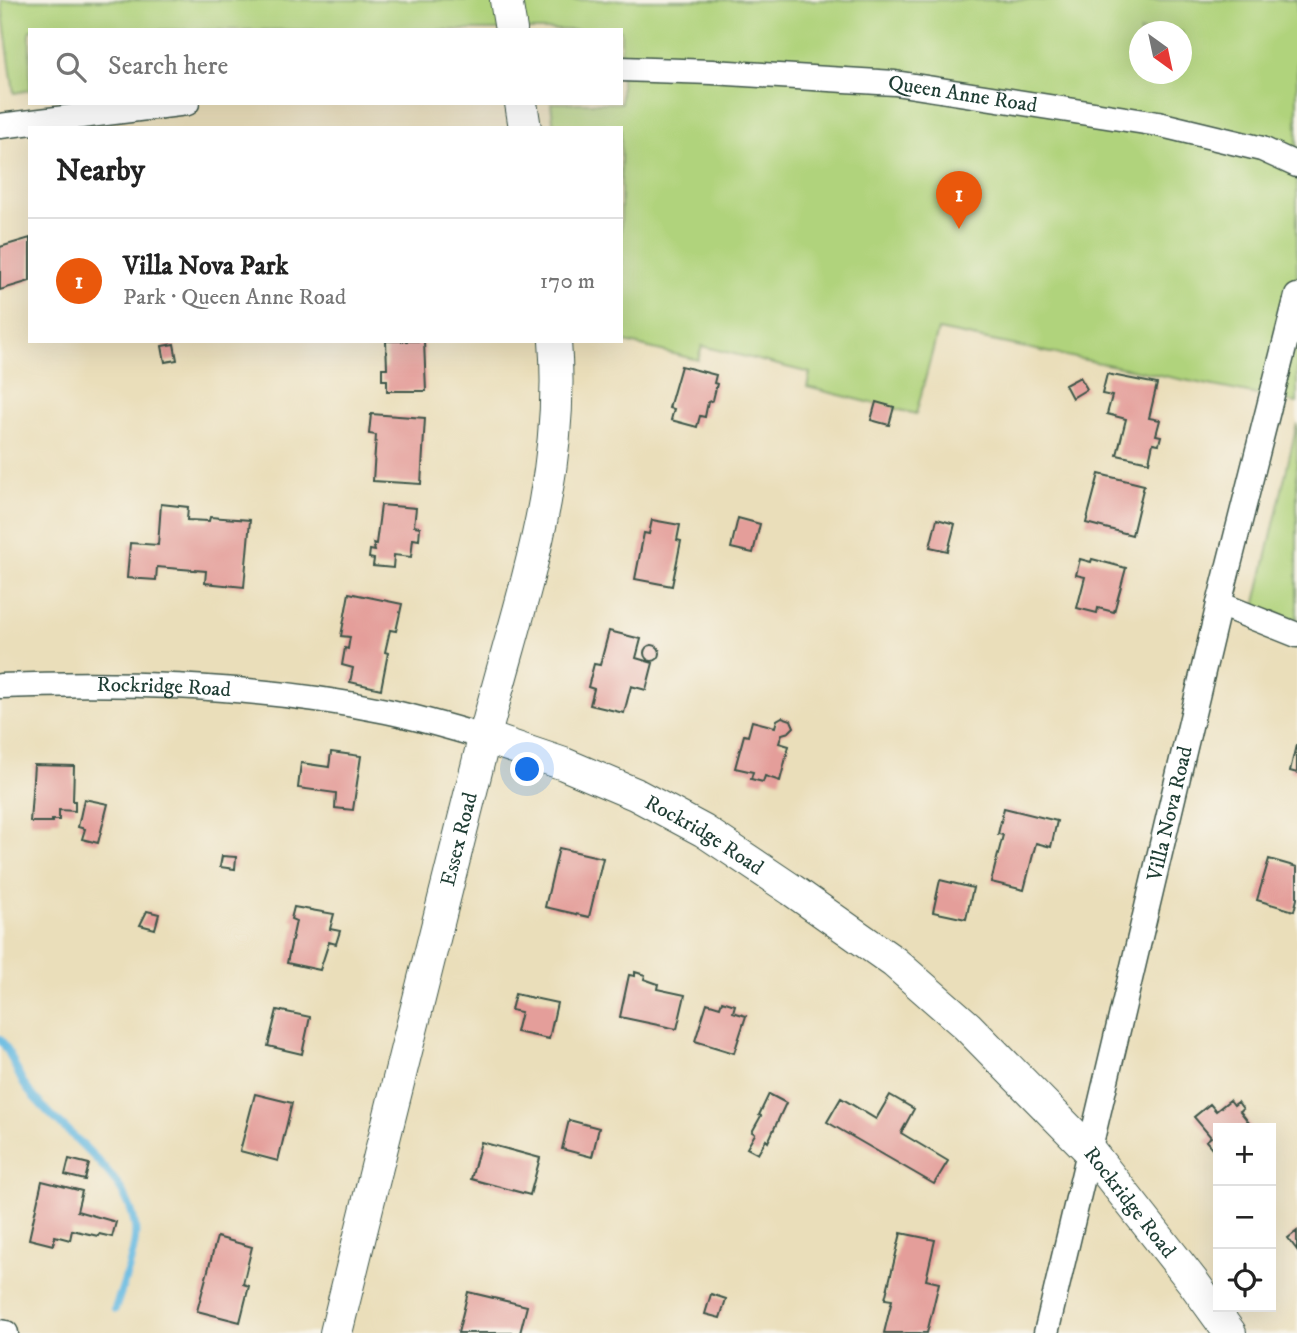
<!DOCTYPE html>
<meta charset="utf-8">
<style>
body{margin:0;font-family:"IM FELL DW Pica",serif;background:#f6f6f6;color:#222}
.controls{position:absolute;right:21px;bottom:21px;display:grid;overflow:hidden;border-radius:0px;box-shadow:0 7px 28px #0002}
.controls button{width:63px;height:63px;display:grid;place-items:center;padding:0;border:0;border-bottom:2px solid #e0e0e0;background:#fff;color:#222;font:35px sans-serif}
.compass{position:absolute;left:1129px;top:21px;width:63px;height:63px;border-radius:50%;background:#fff;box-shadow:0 7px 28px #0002;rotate:147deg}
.you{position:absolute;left:528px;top:770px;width:24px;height:24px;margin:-18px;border:5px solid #fff;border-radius:50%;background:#1a73e8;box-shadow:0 0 0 10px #1a73e833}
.badge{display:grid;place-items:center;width:46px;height:46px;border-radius:50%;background:#ea580c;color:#fff;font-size:23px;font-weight:700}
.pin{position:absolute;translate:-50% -58px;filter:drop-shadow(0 2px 4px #0008)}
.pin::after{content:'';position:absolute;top:37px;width:24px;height:21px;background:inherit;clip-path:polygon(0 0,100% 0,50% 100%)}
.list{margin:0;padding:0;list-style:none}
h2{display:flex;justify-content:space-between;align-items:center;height:91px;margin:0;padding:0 28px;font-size:30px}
h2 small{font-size:23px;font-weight:400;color:#767676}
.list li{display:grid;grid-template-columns:46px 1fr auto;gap:21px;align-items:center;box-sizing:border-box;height:126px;padding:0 28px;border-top:2px solid #e0e0e0}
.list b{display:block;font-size:26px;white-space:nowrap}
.list p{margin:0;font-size:23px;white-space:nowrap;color:#767676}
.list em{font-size:23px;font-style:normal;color:#767676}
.icon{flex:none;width:38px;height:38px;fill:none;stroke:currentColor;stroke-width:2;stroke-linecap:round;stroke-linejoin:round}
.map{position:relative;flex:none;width:1297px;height:1333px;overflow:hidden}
.search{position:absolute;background:#fff;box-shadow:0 7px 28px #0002;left:28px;top:28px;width:595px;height:77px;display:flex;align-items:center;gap:18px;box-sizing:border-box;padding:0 24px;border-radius:0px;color:#767676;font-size:26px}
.panel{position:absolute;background:#fff;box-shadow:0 7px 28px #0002;left:28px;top:126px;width:595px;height:217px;border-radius:0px}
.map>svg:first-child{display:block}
</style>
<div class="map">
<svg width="1297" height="1333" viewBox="0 0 1297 1333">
<rect width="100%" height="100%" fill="#f7f3e8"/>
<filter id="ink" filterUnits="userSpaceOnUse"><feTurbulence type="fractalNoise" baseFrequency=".0143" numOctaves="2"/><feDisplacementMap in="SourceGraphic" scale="14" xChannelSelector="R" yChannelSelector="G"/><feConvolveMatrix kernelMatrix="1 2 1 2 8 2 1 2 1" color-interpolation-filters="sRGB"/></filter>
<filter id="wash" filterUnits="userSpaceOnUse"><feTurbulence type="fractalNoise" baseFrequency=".00686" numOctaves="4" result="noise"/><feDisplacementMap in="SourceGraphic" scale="28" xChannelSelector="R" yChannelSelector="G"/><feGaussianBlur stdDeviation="1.57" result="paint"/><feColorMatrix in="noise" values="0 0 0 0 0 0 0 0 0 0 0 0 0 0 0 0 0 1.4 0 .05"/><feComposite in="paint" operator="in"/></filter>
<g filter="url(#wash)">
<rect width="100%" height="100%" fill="#eadeba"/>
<path fill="#b0d37b" stroke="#688858" stroke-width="2" fill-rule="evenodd" d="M1,0H1297V403L938,330L916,414L807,387L810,373L702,346L698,360L621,341V128H554L551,103H621V30H30V90L14,93ZM1140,32H1182V74H1140Z
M1297,424V620L1255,607Z"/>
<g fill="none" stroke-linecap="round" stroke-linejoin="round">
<path stroke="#65bae2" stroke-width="8" d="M0,1039C13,1054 16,1075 28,1090C60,1131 129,1173 135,1227C138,1247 122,1288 115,1309"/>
</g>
<g id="blocks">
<path fill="#e49e9a" d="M30,238V281L0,290V247Z
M386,341H424L426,391H387V380H382V368H387Z
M174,344L177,360L165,362L162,346Z
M681,366L716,375L714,383L717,384L713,400L708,402L705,417L700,416L697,427L671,420L674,409L669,408Z
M1107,374L1157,384L1149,418L1160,420L1156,435L1161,436L1159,444L1153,443L1149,462L1117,455L1126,419L1107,414L1112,396L1102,394Z
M1080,377L1087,389L1072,398L1065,385Z
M876,402L894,407L889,425L871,420Z
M371,414L425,418L421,484L373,481L376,435L369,434Z
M1099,474L1144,485L1132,535L1086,523Z
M161,504L188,507L187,520L209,521L210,517L250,520L244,587L205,583L206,571L157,567L156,580L127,578L130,543L158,545Z
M381,505L416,508L414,526L420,527L419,540L413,539L411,557L394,555L393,568L373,566L374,559L369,558L370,550L375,551L373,543L376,544Z
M738,518L760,524L753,553L731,548Z
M937,519L955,524L948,551L930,547Z
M652,520L680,525L677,540L681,541L672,586L635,579L644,533L649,534Z
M1080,559L1091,562L1092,559L1126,568L1114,612L1098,608L1097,613L1077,608L1085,577L1076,575Z
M349,593L402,604L396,631L390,630L385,652L388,653L381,689L350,682L353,668L342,665L345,648L348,649L350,637L341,636Z
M609,631L641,639L636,658L653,663L646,690L631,686L624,713L590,705L594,689L588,687L594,664L600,665Z
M644 653a8 8 0 1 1 16 0a8 8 0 1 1-16 0Z
M782,717L791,720L794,727L789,732L782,734L779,743L789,746L780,781L765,776L763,782L751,779L753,772L735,768L744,735L748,736L752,721L775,727L777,720Z
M1296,745H1297V773L1290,771Z
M331,752L361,756L353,810L335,808L336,793L298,788L301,763L329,767Z
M34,765L74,766L73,801H75V811L59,810V820H52V822H30Z
M84,799L108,804L98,843L82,839L85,829L78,827Z
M1004,808L1057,821L1051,847L1036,843L1024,890L991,882L1003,835L998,834Z
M559,848L603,858L589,917L545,907Z
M222,856L236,857L235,869L220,867Z
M1269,859L1297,867V899L1294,911L1257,900Z
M940,880L973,888L966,919L933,912Z
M294,907L334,914L330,929L340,931L336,944L329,942L320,970L287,963L296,921L291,919Z
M147,911L159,914L155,929L140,925Z
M635,972L645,975L644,979L658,984L657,989L685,995L677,1029L620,1017L629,975L635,976Z
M515,994L557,1003L549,1039L516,1032L521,1012L511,1010Z
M722,1001L735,1005L733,1012L746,1016L734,1053L695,1041L707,1003L720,1007Z
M277,1010L310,1017L302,1054L268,1046Z
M255,1094L292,1103L278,1161L240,1151Z
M769,1094L786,1103L768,1142L766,1140L758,1154L747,1148L755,1134L752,1132L761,1116L759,1115Z
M890,1095L914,1109L901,1133L948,1161L934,1184L827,1122L841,1098L876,1119Z
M1230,1100L1234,1105L1238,1102L1243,1109L1240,1111L1253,1128H1218V1145L1213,1149L1206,1141L1211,1137L1194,1117L1210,1104L1216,1111Z
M569,1120L599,1128L592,1157L562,1149Z
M481,1142L540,1158L530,1195L471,1179Z
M69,1159L89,1164L85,1180L65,1175Z
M42,1181L82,1191L77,1211L116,1222L112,1237L99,1234L98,1236L72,1230L70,1240L55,1236L53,1245L29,1239Z
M1297,1231V1250L1288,1238Z
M901,1233L935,1240L926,1280L939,1283L927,1333H884L892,1300L885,1299Z
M217,1237L252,1247L243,1284L249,1286L240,1322L197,1311Z
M468,1292L527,1306L520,1333H458Z
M711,1294L726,1299L720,1318L705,1314Z"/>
</g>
</g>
<g filter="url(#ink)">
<use href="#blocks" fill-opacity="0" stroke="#3d5548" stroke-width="2"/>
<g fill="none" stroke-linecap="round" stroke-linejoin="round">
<g stroke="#3d5548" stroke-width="27">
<g id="minor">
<path id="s1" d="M621,69L712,72L895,83L1158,124L1262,149L1297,165"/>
<path d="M0,126L187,103"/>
<path d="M1219,604L1297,635"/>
<path id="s2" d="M0,686C129,681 260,685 386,711C419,718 452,728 484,737"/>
<path d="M0,1332L6,1333"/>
<path id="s3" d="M1046,1333L1219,604L1297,296"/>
</g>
</g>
<g stroke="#3d5548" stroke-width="34">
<g id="tertiary">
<path d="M506,0L511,30"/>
<path d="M521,103L525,128"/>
<path id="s4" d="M484,737L564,764L635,794L704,831L792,890L894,962L967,1026L1090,1151L1193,1282L1230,1333"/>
<path id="s5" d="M336,1333C385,1135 433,937 484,739C518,605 566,482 555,341"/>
</g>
</g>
<use href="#minor" stroke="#fff" stroke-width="24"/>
<use href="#tertiary" stroke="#fff" stroke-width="32"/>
</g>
</g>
<g text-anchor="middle" stroke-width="7" stroke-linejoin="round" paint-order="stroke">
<g font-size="21" fill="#1f3d34" stroke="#f7f3e8">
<text dy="7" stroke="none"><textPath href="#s1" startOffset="343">Queen Anne Road</textPath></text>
<text dy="7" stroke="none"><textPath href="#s2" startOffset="164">Rockridge Road</textPath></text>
<text dy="7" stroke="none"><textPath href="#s3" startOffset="534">Villa Nova Road</textPath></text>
<text dy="7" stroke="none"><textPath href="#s4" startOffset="242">Rockridge Road</textPath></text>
<text dy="7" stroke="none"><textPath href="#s5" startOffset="509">Essex Road</textPath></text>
<text dy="7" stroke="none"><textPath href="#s4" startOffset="808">Rockridge Road</textPath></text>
</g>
</g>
</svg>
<div class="controls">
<button>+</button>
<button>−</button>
<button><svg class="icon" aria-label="locate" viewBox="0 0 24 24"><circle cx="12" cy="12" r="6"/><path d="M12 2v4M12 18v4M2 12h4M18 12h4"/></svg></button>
</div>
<svg class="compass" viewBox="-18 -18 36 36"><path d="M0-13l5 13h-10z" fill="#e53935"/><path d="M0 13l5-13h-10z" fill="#767676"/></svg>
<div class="you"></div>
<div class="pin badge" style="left:959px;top:229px">1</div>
<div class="search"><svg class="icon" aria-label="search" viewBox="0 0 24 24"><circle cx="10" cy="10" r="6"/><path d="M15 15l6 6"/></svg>Search here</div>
<section class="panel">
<h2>Nearby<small></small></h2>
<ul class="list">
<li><span class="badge">1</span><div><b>Villa Nova Park</b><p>Park · Queen Anne Road</p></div><em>170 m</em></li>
</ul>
</section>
</div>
